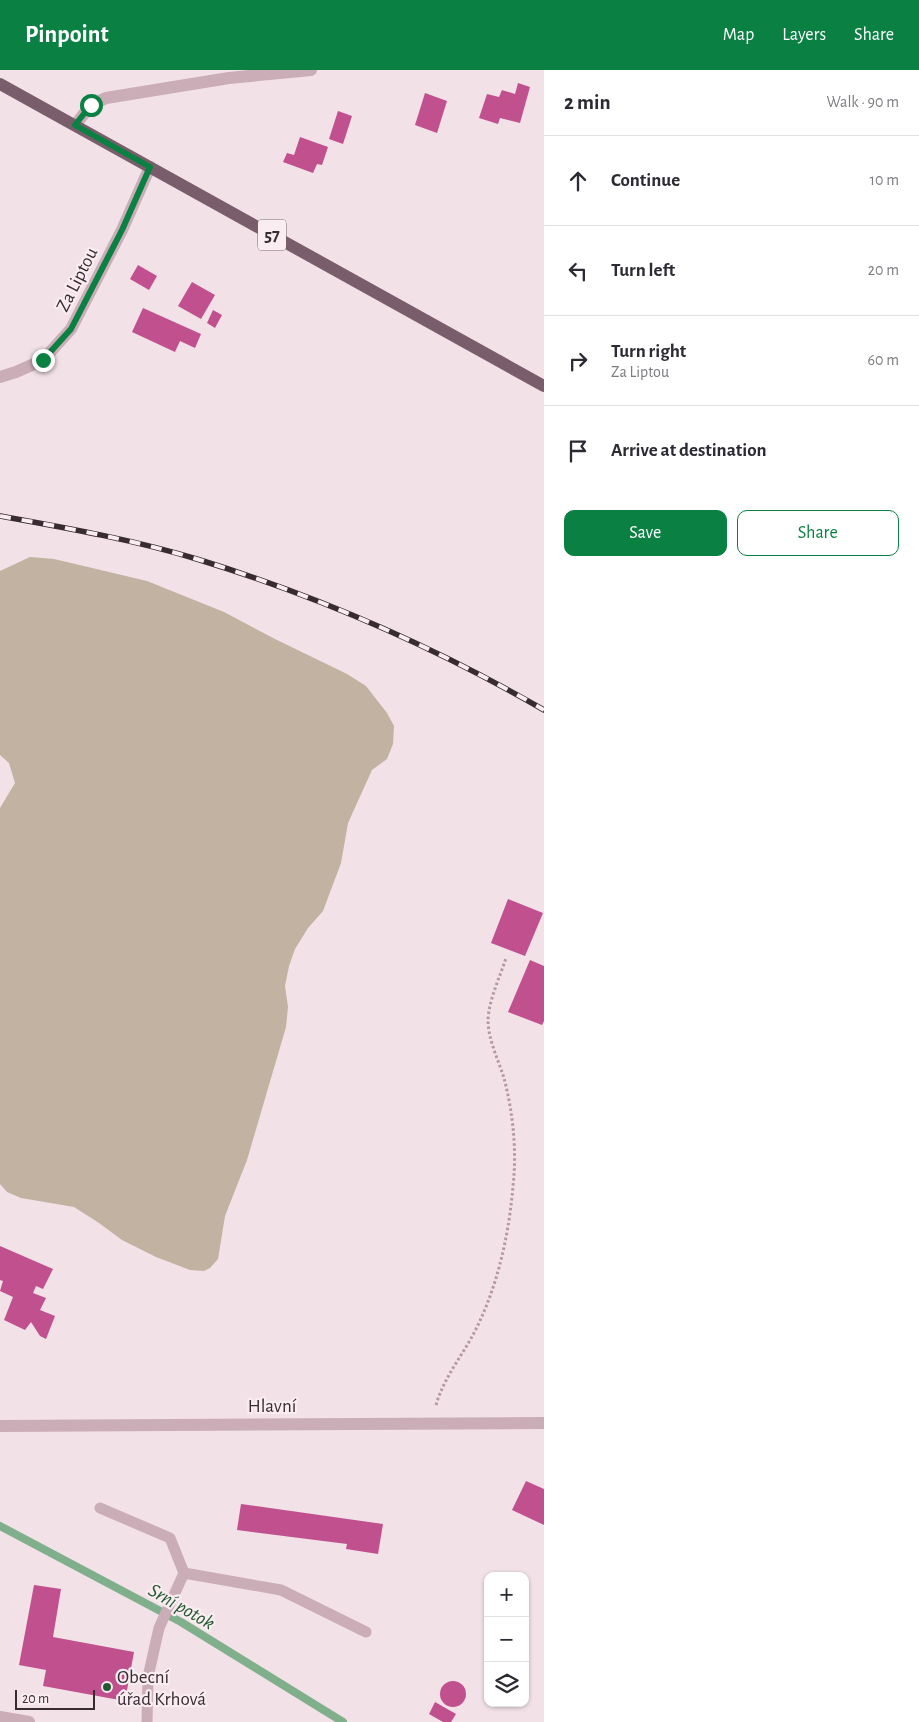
<!DOCTYPE html>
<meta charset="utf-8">
<style>
body{margin:0;font-family:"Alegreya Sans",sans-serif;background:#f7f7f7;color:#2b2b33}
.controls{position:absolute;right:15px;bottom:15px;display:grid;overflow:hidden;border-radius:10px;box-shadow:0 1px 4px #0004}
.controls button{width:45px;height:45px;display:grid;place-items:center;padding:0;border:0;border-bottom:1px solid #e1e1e2;background:#fff;color:#2b2b33;font:25px sans-serif}
.scale{position:absolute;left:15px;bottom:12px;width:80px;box-sizing:border-box;padding-left:5px;border:2px solid #392b32;border-top:0;font-size:14px;line-height:18px;white-space:nowrap;color:#392b32;-webkit-text-stroke:4px #faedf1;paint-order:stroke}
.stop{position:absolute;width:15px;height:15px;margin:-11px;border:4px solid #0b8043;border-radius:50%;background:#fff}
.stop.end{background:#0b8043;border-color:#fff;box-shadow:0 1px 5px #0008}
.list{margin:0;padding:0;list-style:none}
h2{display:flex;justify-content:space-between;align-items:center;height:65px;margin:0;padding:0 20px;font-size:21px}
h2 small{font-size:16px;font-weight:400;color:#7c7c81}
.list li{display:grid;grid-template-columns:32px 1fr auto;gap:15px;align-items:center;box-sizing:border-box;height:90px;padding:0 20px;border-top:1px solid #e1e1e2}
.list b{display:block;font-size:19px;white-space:nowrap}
.list p{margin:0;font-size:16px;white-space:nowrap;color:#7c7c81}
.list em{font-size:16px;font-style:normal;color:#7c7c81}
.actions{display:flex;gap:10px;padding:15px 20px}
.actions a{flex:1;padding:11px 0;border:1px solid #0b8043;border-radius:10px;text-align:center;font-size:18px;color:#0b8043}
.actions .main{background:#0b8043;color:#fff}
.icon{flex:none;width:28px;height:28px;fill:none;stroke:currentColor;stroke-width:2;stroke-linecap:round;stroke-linejoin:round}
.map{position:relative;flex:none;width:544px;height:1652px;overflow:hidden}
header{display:flex;align-items:center;gap:30px;box-sizing:border-box;height:70px;padding:0 25px;background:#0b8043;color:#fff}
header strong{font-size:24px}
nav{display:flex;gap:28px;margin-inline-start:auto;font-size:18px}
main{display:flex}
aside{flex:1;background:#fff}
.map>svg:first-child{display:block}
</style>
<header>
<strong>Pinpoint</strong>
<nav><a>Map</a><a>Layers</a><a>Share</a></nav>
</header>
<main>
<div class="map">
<svg width="544" height="1652" viewBox="0 0 544 1652">
<rect width="100%" height="100%" fill="#f2e1e6"/>
<path fill="#c1b2a1" d="M30,487L54,489L147,511L224,542L275,569L347,604L366,616L387,643L394,656L393,674L387,689L372,700L348,753L341,793L323,841L308,858L295,879L289,896L285,916L288,937L286,957L247,1090L225,1146L218,1189L210,1198L204,1201L190,1200L156,1187L122,1170L99,1153L74,1137L21,1128L7,1122L0,1114V738L15,713L9,693L0,685V501Z"/>
<g fill="none" stroke-linecap="round" stroke-linejoin="round">
<path stroke="#80af8c" stroke-width="8" d="M0,1456L181,1552L343,1652"/>
</g>
<path fill="#c1508f" d="M518,13L530,17L520,53L500,48L498,54L479,48L487,24L499,27L502,20L515,24Z
M425,23L447,31L437,63L415,55Z
M338,41L352,46L343,74L329,69Z
M300,67L328,77L322,95L317,94L313,103L283,92L287,83L294,85Z
M138,195L157,206L149,220L130,209Z
M192,212L215,225L201,249L178,236Z
M143,238L201,264L195,278L180,271L175,282L132,262Z
M213,240L222,245L215,258L207,253Z
M508,829L543,843L525,886L491,873Z
M530,890L544,896V951L542,955L508,942Z
M0,1176L53,1199L43,1219L36,1216L33,1223L46,1228L40,1240L55,1246L46,1269L40,1266L31,1252L25,1260L4,1250L13,1227L0,1221L3,1211L0,1210Z
M526,1411L544,1419V1455L512,1440Z
M241,1434L383,1454L378,1484L346,1479L347,1474L237,1460Z
M34,1515L61,1519L53,1567L134,1582L125,1631L43,1616L46,1600L19,1595Z
M440 1624a13 13 0 1 1 26 0a13 13 0 1 1-26 0Z
M435,1632L456,1644L451,1652H443L429,1644Z"/>
<g fill="none" stroke-linecap="round" stroke-linejoin="round">
<path stroke="#b697a3" stroke-width="3" stroke-dasharray="2.5 2.5" stroke-linecap="butt" d="M436,1335C444,1307 463,1285 476,1259C498,1215 509,1164 513,1116C517,1080 513,1043 504,1008C498,989 488,969 488,950C489,929 500,907 506,888"/>
<path stroke="#cbadb7" stroke-width="11" d="M100,1438L170,1468L184,1503
M147,1652L148,1607L159,1558L184,1503L281,1520L366,1562"/>
<path stroke="#cbadb7" stroke-width="12" d="M75,55L91,35L106,28L229,8L311,0
M0,307L16,302L43,290L71,259L122,160L150,97
M0,1647L29,1652"/>
<path stroke="#cbadb7" stroke-width="12" d="M0,1356L544,1353"/>
<path stroke="#7a5d6b" stroke-width="12" d="M0,14L544,316"/>
<g stroke="#392b32" stroke-width="5.5">
<path id="rail" d="M0,446C67,458 135,470 200,490C320,527 435,577 544,640"/>
</g>
<use href="#rail" stroke="#faedf1" stroke-width="4" stroke-dasharray="11" stroke-linecap="butt"/>
</g>
<g fill="none" stroke-linecap="round" stroke-linejoin="round">
<path stroke="#0b8043" stroke-width="6" d="M43,290L71,259L122,160L150,97L75,55L91,35"/>
</g>
<circle fill="#225930" stroke="#faedf1" stroke-width="2" cx="107" cy="1617" r="5"/>
<g text-anchor="middle" stroke-width="4.5" stroke-linejoin="round" paint-order="stroke">
<rect fill="#faedf1" stroke="#73656b" stroke-width="1" x="258" y="149.5" width="28" height="31" rx="4"/>
<g font-size="18" font-weight="bold" fill="#392b32">
<text x="272" y="171">57</text>
</g>
<g font-size="19" fill="#392b32" stroke="#faedf1">
<text transform="translate(76 209) rotate(-63)" y="7">Za Liptou</text>
<text x="272" y="1342">Hlavní</text>
</g>
<g font-size="19" fill="#392b32" stroke="#faedf1" text-anchor="start">
<text x="117" y="1613">Obecní<tspan x="117" dy="22">úřad Krhová</tspan></text>
</g>
<g font-size="20" font-style="italic" fill="#225930" stroke="#faedf1">
<text transform="translate(182 1536) rotate(30)" y="7">Srní potok</text>
</g>
</g>
</svg>
<div class="controls">
<button>+</button>
<button>−</button>
<button><svg class="icon" aria-label="layers" viewBox="0 0 24 24"><path d="M12 4l9 5-9 5-9-5zM3 14l9 5 9-5"/></svg></button>
</div>
<div class="scale">20 m</div>
<div class="stop" style="left:91px;top:35px"></div>
<div class="stop end" style="left:43px;top:290px"></div>
</div>
<aside>
<h2>2 min<small>Walk · 90 m</small></h2>
<ul class="list">
<li><svg class="icon" aria-label="ahead" viewBox="0 0 24 24"><path d="M12 20V5M6 11l6-6 6 6"/></svg><div><b>Continue</b></div><em>10 m</em></li>
<li><svg class="icon" aria-label="left" viewBox="0 0 24 24"><path d="M17 20v-9H6M10 6l-5 5 5 5"/></svg><div><b>Turn left</b></div><em>20 m</em></li>
<li><svg class="icon" aria-label="right" viewBox="0 0 24 24"><path d="M7 20v-9h11M14 6l5 5-5 5"/></svg><div><b>Turn right</b><p>Za Liptou</p></div><em>60 m</em></li>
<li><svg class="icon" aria-label="arrive" viewBox="0 0 24 24"><path d="M6 21V4h12l-3 4 3 4H6"/></svg><div><b>Arrive at destination</b></div></li>
</ul>
<div class="actions"><a class="main">Save</a><a>Share</a></div>
</aside>
</main>
